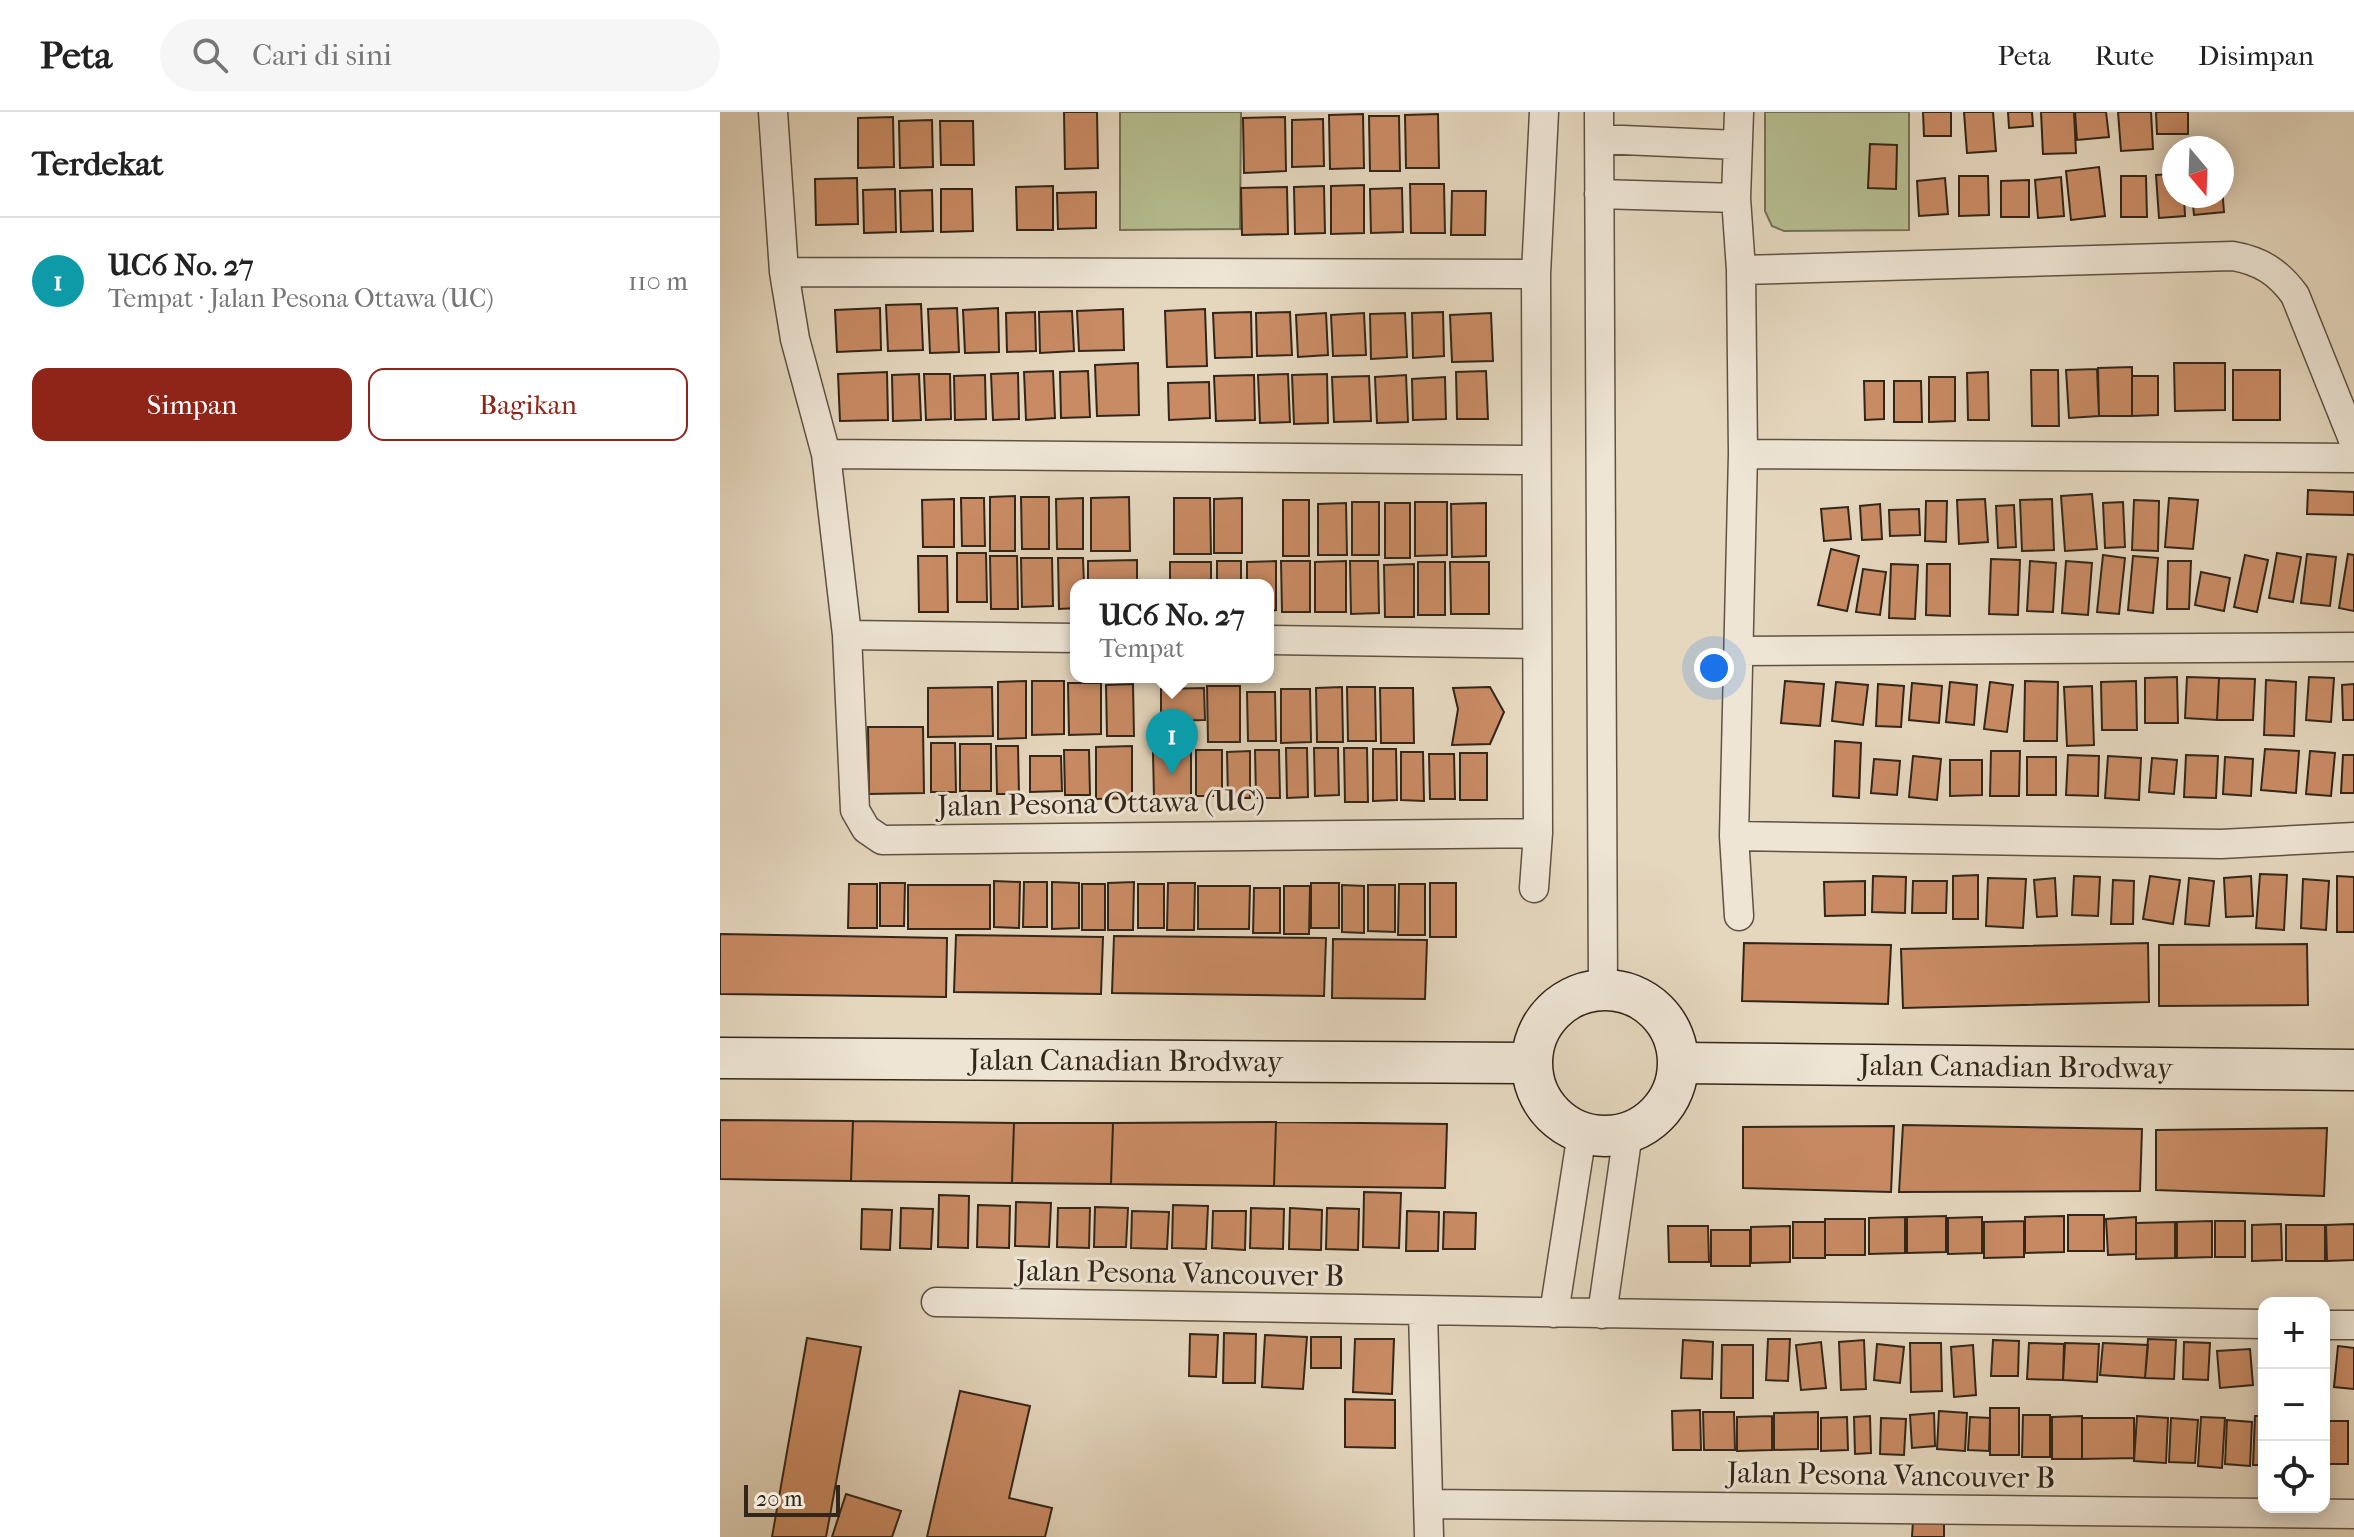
<!DOCTYPE html>
<html lang="id">
<meta charset="utf-8">
<style>
body{margin:0;font-family:"IM FELL French Canon",serif;background:#f6f6f6;color:#222}
.controls{position:absolute;right:24px;bottom:24px;display:grid;overflow:hidden;border-radius:16px;box-shadow:0 4px 20px #0003}
.controls button{width:72px;height:72px;display:grid;place-items:center;padding:0;border:0;border-bottom:2px solid #e0e0e0;background:#fff;color:#222;font:40px sans-serif}
.compass{position:absolute;left:1442px;top:24px;width:72px;height:72px;border-radius:50%;background:#fff;box-shadow:0 4px 20px #0003;rotate:161deg}
.scale{position:absolute;left:24px;bottom:20px;width:96px;box-sizing:border-box;padding-left:8px;border:4px solid #32261a;border-top:0;font-size:22px;line-height:28px;white-space:nowrap;color:#32261a;-webkit-text-stroke:6px #eee5d5;paint-order:stroke}
.you{position:absolute;left:994px;top:556px;width:28px;height:28px;margin:-20px;border:6px solid #fff;border-radius:50%;background:#1a73e8;box-shadow:0 0 0 12px #1a73e833}
.badge{display:grid;place-items:center;width:52px;height:52px;border-radius:50%;background:#8f2418;color:#fff;font-size:26px;font-weight:700}
.pin{position:absolute;translate:-50% -66px;filter:drop-shadow(0 2px 4px #0008)}
.pin::after{content:'';position:absolute;top:42px;width:28px;height:24px;background:inherit;clip-path:polygon(0 0,100% 0,50% 100%)}
.popup{position:absolute;left:350px;top:467px;width:204px;height:104px;box-sizing:border-box;display:grid;place-content:center;border-radius:16px;background:#fff;filter:drop-shadow(0 2px 6px #0005);font-size:26px;white-space:nowrap;color:#767676}
.popup b{font-size:30px;color:#222}
.popup::after{content:'';position:absolute;left:50%;top:100%;margin-left:-16px;border:16px solid transparent;border-top-color:#fff}
.list{margin:0;padding:0;list-style:none}
h2{display:flex;justify-content:space-between;align-items:center;height:104px;margin:0;padding:0 32px;font-size:34px}
h2 small{font-size:26px;font-weight:400;color:#767676}
.list li{display:grid;grid-template-columns:52px 1fr auto;gap:24px;align-items:center;box-sizing:border-box;height:128px;padding:0 32px;border-top:2px solid #e0e0e0}
.list b{display:block;font-size:30px;white-space:nowrap}
.list p{margin:0;font-size:26px;white-space:nowrap;color:#767676}
.list em{font-size:26px;font-style:normal;color:#767676}
.actions{display:flex;gap:16px;padding:24px 32px}
.actions a{flex:1;padding:18px 0;border:2px solid #8f2418;border-radius:16px;text-align:center;font-size:28px;color:#8f2418}
.actions .main{background:#8f2418;color:#fff}
.icon{flex:none;width:44px;height:44px;fill:none;stroke:currentColor;stroke-width:2;stroke-linecap:round;stroke-linejoin:round}
.map{position:relative;flex:none;width:1634px;height:1425px;overflow:hidden}
header{display:flex;align-items:center;gap:48px;box-sizing:border-box;height:112px;padding:0 40px;background:#fff;border-bottom:2px solid #e0e0e0}
header strong{font-size:38px}
nav{display:flex;gap:44px;margin-inline-start:auto;font-size:28px}
.search{width:560px;height:72px;background:#f6f6f6;display:flex;align-items:center;gap:20px;box-sizing:border-box;padding:0 28px;border-radius:44px;color:#767676;font-size:30px}
main{display:flex}
aside{flex:1;background:#fff}
.map>svg:first-child{display:block}
</style>
<header>
<strong>Peta</strong>
<div class="search"><svg class="icon" aria-label="search" viewBox="0 0 24 24"><circle cx="10" cy="10" r="6"/><path d="M15 15l6 6"/></svg>Cari di sini</div>
<nav><a>Peta</a><a>Rute</a><a>Disimpan</a></nav>
</header>
<main>
<aside>
<h2>Terdekat<small></small></h2>
<ul class="list">
<li><span class="badge" style="background:#0f9aa8">1</span><div><b>UC6 No. 27</b><p>Tempat · Jalan Pesona Ottawa (UC)</p></div><em>110 m</em></li>
</ul>
<div class="actions"><a class="main">Simpan</a><a>Bagikan</a></div>
</aside>
<div class="map">
<svg width="1634" height="1425" viewBox="0 0 1634 1425">
<rect width="100%" height="100%" fill="#e5d7be"/>
<filter id="stains"><feTurbulence type="fractalNoise" baseFrequency=".0025" numOctaves="4"/><feColorMatrix values="0 0 0 0 .2 0 0 0 0 .09 0 0 0 0 .02 0 0 0 .5 -.17"/></filter>
<radialGradient id="worn" r=".72"><stop offset=".6" stop-color="#630" stop-opacity="0"/><stop offset="1" stop-color="#630" stop-opacity=".3"/></radialGradient>
<path fill="#b6be90" stroke="#747255" stroke-width="2" d="M400,0H521L520,117L400,118Z
M1045,0H1189V118L1064,119L1052,114L1045,99Z"/>
<path fill="#c98b64" stroke="#32261a" stroke-width="2" d="M344,0H377L378,56L345,57Z
M1203,0H1231V24H1204Z
M1244,0H1273L1276,39L1247,41Z
M1288,0H1312L1313,14L1289,16Z
M1321,0H1354L1356,41L1323,42Z
M1355,0H1386L1389,25L1357,28Z
M1398,0H1431L1433,37L1401,39Z
M1436,0H1468V22H1437Z
M643,2L644,56L610,57L609,3Z
M718,2L719,56H686L685,3Z
M649,4H679L680,59H650Z
M173,5L174,55L138,56V6Z
M565,5L566,59L524,61L523,6Z
M603,7L604,54L572,55V8Z
M212,8L213,55L180,56L179,9Z
M220,9H253L254,53H221Z
M1150,32L1177,33L1176,77L1148,76Z
M1379,55L1385,104L1351,108L1346,59Z
M1454,62V84H1464L1465,104L1439,106L1436,63Z
M1239,64H1268L1269,103L1239,104Z
M1401,64H1426L1427,105H1401Z
M1341,65L1344,104L1318,106L1315,68Z
M137,66L138,112L96,113L95,67Z
M1225,66L1228,102L1199,104L1197,69Z
M1309,68V105H1281V69Z
M690,72H724L725,121H691Z
M644,73V121L611,122V74Z
M333,74V118H297L296,75Z
M604,74L605,121L575,122L574,75Z
M567,75L568,122L522,123L521,76Z
M1502,75L1504,100L1474,103L1472,84H1502Z
M682,76L683,120L651,121L650,77Z
M175,77L176,120L144,121L143,78Z
M221,77H252L253,119L221,120Z
M212,78L213,119L181,120L180,79Z
M732,79H766L765,123H731Z
M376,80V116L338,117L337,81Z
M201,192L203,238L168,239L166,193Z
M160,196L161,238L117,240L115,198Z
M237,196L239,240L210,241L208,197Z
M278,196L279,240L245,241L243,198Z
M403,197L404,238L359,239L357,199Z
M485,197L487,254L447,255L445,199Z
M352,199L354,239L320,241L319,200Z
M315,200L316,239L287,240L286,201Z
M531,200L532,245L495,246L493,201Z
M570,200L572,243L537,244L536,201Z
M723,200L724,244L693,246L692,201Z
M606,201L608,243L578,245L576,203Z
M644,201L646,243L613,244L611,203Z
M685,201L687,245L651,247L650,202Z
M771,201L773,249L732,250L730,203Z
M418,251L419,303L377,304L375,253Z
M1454,251H1505V298L1455,299Z
M1412,255V304H1379L1378,256Z
M1377,257L1379,304L1349,306L1346,258Z
M1311,258H1338L1339,314H1312Z
M1513,258H1560V308H1513Z
M333,259L335,306L306,308L304,260Z
M368,259L370,305L341,306L340,260Z
M766,259L768,307H737L736,260Z
M167,260L168,308L120,309L118,262Z
M1268,260L1269,308H1248L1247,261Z
M298,261L299,307L273,308L271,262Z
M199,262L201,308L173,309L172,263Z
M204,262H230L231,307L206,308Z
M568,262L570,310L540,311L538,263Z
M607,262L608,311L574,312L572,263Z
M265,263L266,307L235,308L234,264Z
M534,263L535,308L496,309L494,264Z
M686,263L688,310L657,311L655,265Z
M649,264L651,309L614,310L612,265Z
M1412,264H1438V303L1412,304Z
M725,265L726,307L693,308L692,267Z
M1209,265H1235V309L1209,310Z
M1144,269H1164V307L1145,308Z
M1174,269H1201L1202,310H1174Z
M489,270L490,306L449,308L448,271Z
M1588,378L1634,380V403L1587,402Z
M1372,382L1377,437L1345,439L1341,384Z
M295,384V439H270V385Z
M301,385H329V437H302Z
M409,385L410,439H371V386Z
M241,386H264L265,434H242Z
M363,386V437H337L336,387Z
M454,386H490L491,442H454Z
M522,386V441H494V387Z
M1449,386L1478,388L1473,437L1445,435Z
M234,387V435H203L202,388Z
M1265,387L1268,430L1239,432L1237,388Z
M1332,387L1334,438L1302,439L1300,388Z
M563,388H589V444H563Z
M1414,388L1439,389L1438,439L1412,438Z
M1206,389H1227L1226,430L1205,429Z
M632,390H659V443H632Z
M695,390H727V443L695,444Z
M1403,390L1405,435L1385,436L1383,391Z
M626,391L627,443H598V392Z
M665,391H690V446H665Z
M766,391V444L732,445L731,392Z
M1160,392L1162,427L1142,428L1140,394Z
M1294,393L1296,435L1278,436L1276,394Z
M1128,395L1131,427L1104,429L1101,397Z
M1199,397L1200,423L1170,424L1169,398Z
M1111,437L1139,444L1127,499L1098,493Z
M237,441H266L267,490H237Z
M1557,441L1581,445L1573,490L1549,486Z
M1587,442L1616,445L1610,494L1581,491Z
M1628,442L1634,443V499L1619,496Z
M1383,443L1405,446L1399,502L1377,500Z
M1525,443L1548,448L1537,500L1514,495Z
M198,444H227L228,500H199Z
M270,444H297L298,497H271Z
M1413,444L1438,446L1433,501L1408,498Z
M301,446H332L333,494L302,495Z
M338,446H363L364,473H356V496L339,497Z
M1271,447L1300,448L1298,503L1269,502Z
M417,448V473H368V449Z
M497,449H521V473H497Z
M556,449V498L548,499V473H527V450Z
M561,449H590V500H562Z
M626,449V500H595V450Z
M630,449H658L659,501L631,502Z
M1310,449L1336,451L1333,500L1307,499Z
M1346,449L1372,451L1368,503L1342,501Z
M1448,449H1471L1469,497H1447Z
M450,450H491V473H450Z
M698,450H725V503H698Z
M730,450H769V502H731Z
M694,452V505H665L664,453Z
M1171,452L1198,453L1195,507L1169,506Z
M1207,452H1230V504L1206,503Z
M1143,457L1166,460L1160,503L1136,500Z
M1481,460L1510,466L1504,499L1475,493Z
M1457,565L1458,611H1425V566Z
M1467,565L1499,566L1497,608L1465,606Z
M1589,565L1614,566L1611,610L1586,608Z
M1499,566L1535,567L1533,608H1497Z
M1546,568L1576,570L1574,624L1544,623Z
M306,569V626L278,627V570Z
M312,569H344V622L312,623Z
M1065,569L1104,572L1100,614L1061,611Z
M1305,569L1338,570L1337,629H1304Z
M1416,569L1417,618H1382L1381,570Z
M1116,570L1148,573L1143,613L1112,609Z
M1230,570L1257,573L1254,613L1226,610Z
M1270,570L1293,573L1287,620L1264,617Z
M348,571H381V622L349,623Z
M1192,571L1222,574L1219,611L1189,608Z
M413,572L414,624H387L386,573Z
M1158,572L1184,574L1181,615L1156,614Z
M1634,572V608H1623L1622,573Z
M487,574H520V630H488Z
M1372,574L1374,633L1347,634L1344,575Z
M272,575L273,624L208,625V576Z
M622,575L623,630H597L596,576Z
M627,575H655L656,629H628Z
M770,575L784,600L770,632L732,633L738,597L733,576Z
M484,576L485,608L441,609V577Z
M660,576H693L694,631H661Z
M561,577H590L591,630L561,631Z
M527,580H555L556,629H528Z
M148,615H203L204,681L149,682Z
M1115,629L1141,631L1139,686L1113,684Z
M211,631H235L236,680H211Z
M240,632H271V679H240Z
M276,634H298L299,682H277Z
M412,634V686L376,687V635Z
M566,636H587L588,685L567,686Z
M594,636H618L619,683L595,684Z
M624,636H647L648,690H625Z
M653,637H676L677,688L653,689Z
M1545,637L1579,639L1576,681L1541,678Z
M344,638H369L370,683H345Z
M476,638H502V684H476Z
M535,638H559L560,686H536Z
M530,639V686H508L507,640Z
M1271,639H1300L1299,684H1270Z
M1590,639L1615,641L1611,684L1586,682Z
M471,640V685L434,686L433,641Z
M681,640H703L704,689L681,688Z
M740,641H767V688H740Z
M709,642H734L735,687H710Z
M1348,643L1379,644L1378,684L1346,683Z
M1466,643L1498,644L1496,686L1464,685Z
M1623,643H1634V681H1621Z
M310,644H341L342,679L310,680Z
M1193,644L1221,647L1217,688L1189,685Z
M1388,644L1421,646L1419,688L1385,686Z
M1307,645H1336V683H1307Z
M1505,645L1533,647L1531,684L1503,682Z
M1432,646L1457,648L1454,682L1429,680Z
M1154,647L1180,649L1177,683L1151,681Z
M1230,648H1262V683L1230,684Z
M1540,762L1567,763L1564,818L1536,816Z
M1258,763V807H1233V764Z
M1153,764L1186,765L1185,801L1152,800Z
M1354,764L1380,765L1378,804L1352,803Z
M1430,764L1460,768L1453,812L1423,807Z
M1531,764L1533,804L1506,805L1504,766Z
M1617,764L1634,765V820H1617Z
M1268,766L1306,767L1303,816L1266,814Z
M1335,766L1337,804L1317,805L1314,768Z
M1469,766L1494,769L1489,814L1465,812Z
M1583,767L1609,769L1606,818L1581,816Z
M1393,768L1414,769L1413,812H1391Z
M274,769L300,770L299,816L274,815Z
M1145,769V803L1105,804L1104,770Z
M1193,769H1227L1226,801H1192Z
M304,770H327V815H303Z
M332,770L359,771V816L332,817Z
M414,770L413,818H388V771Z
M160,771H185L184,814H160Z
M448,771H475L474,818H447Z
M591,771H619V816H591Z
M710,771H736V825H710Z
M129,772H157V816H128Z
M362,772H385V818H362Z
M418,772H444V816H418Z
M679,772H705V823H678Z
M188,773H270V817H188Z
M622,773L644,774V821L622,820Z
M648,773H675V820L648,819Z
M478,774H530L529,817H478Z
M564,774H590L589,822H564Z
M534,776H560V821H533Z
M0,822L227,826L226,885L0,882Z
M236,823L383,825L381,882L234,880Z
M394,824L606,826L604,884L392,881Z
M613,827L707,828L705,887L612,886Z
M1024,831L1171,833L1168,892L1022,889Z
M1428,831L1429,890L1183,896L1181,837Z
M1587,832L1588,893L1439,894V833Z
M0,1008L133,1009L131,1069L0,1067Z
M133,1009L294,1011L292,1071L131,1069Z
M556,1010L554,1074L391,1072L393,1011Z
M556,1010L727,1012L725,1076L554,1074Z
M294,1011H393L391,1072L292,1071Z
M1183,1013L1422,1017L1420,1079L1179,1080Z
M1174,1014L1171,1080L1023,1076V1015Z
M1607,1016L1604,1084L1436,1078V1018Z
M644,1080L681,1081L679,1136L643,1135Z
M219,1083L249,1084L248,1136L218,1135Z
M296,1090L331,1091L329,1135L295,1134Z
M258,1093L290,1094L289,1136L257,1135Z
M453,1093L488,1094L486,1137L452,1136Z
M375,1095L408,1096L406,1135H374Z
M181,1096L213,1097L211,1137L180,1136Z
M338,1096H370L369,1136L337,1135Z
M531,1096L564,1097L563,1137L530,1136Z
M570,1096L602,1098L601,1138L569,1137Z
M607,1096L639,1097L638,1138L606,1137Z
M142,1097L172,1098L170,1138L141,1137Z
M412,1099L449,1100L447,1137L411,1136Z
M493,1099H526L525,1138L492,1136Z
M687,1099L719,1100L718,1139H686Z
M724,1100L756,1101L755,1137H723Z
M1348,1103H1384V1139H1348Z
M1226,1104V1140L1187,1141V1105Z
M1344,1104V1140L1305,1141V1105Z
M1185,1105V1141L1149,1142V1106Z
M1262,1105V1141L1228,1142V1106Z
M1416,1105V1142L1388,1143L1386,1107Z
M1105,1107H1145V1143H1105Z
M1304,1109V1145L1264,1146V1110Z
M1492,1109V1145L1457,1146V1110Z
M1495,1109H1525V1145H1495Z
M1073,1110H1105V1146H1073Z
M1455,1110V1146L1416,1147V1111Z
M1561,1112L1562,1148L1532,1149V1113Z
M1634,1112V1148L1607,1149L1606,1113Z
M1566,1113H1605V1149H1566Z
M948,1114H988L989,1150H949Z
M1070,1114V1150L1031,1151V1115Z
M991,1118H1030V1154H991Z
M504,1221L536,1222L535,1271H503Z
M470,1222L498,1223L496,1265L469,1264Z
M545,1223L587,1225L583,1277L542,1275Z
M591,1225H621V1256H591Z
M87,1226L141,1235L106,1425H52Z
M635,1227H674L672,1282L633,1280Z
M1048,1227H1070L1068,1269L1046,1268Z
M1428,1227L1456,1228L1454,1267L1425,1266Z
M963,1228L993,1230L992,1267L961,1266Z
M1144,1228L1146,1277L1121,1278L1119,1230Z
M1273,1228L1299,1229L1298,1264H1271Z
M1101,1230L1106,1276L1081,1278L1076,1233Z
M1464,1230L1490,1231L1488,1268L1463,1267Z
M1190,1231H1221L1222,1279L1191,1280Z
M1309,1231L1344,1232L1343,1268L1307,1267Z
M1345,1231L1379,1232L1377,1270L1343,1268Z
M1383,1231L1428,1233L1425,1266L1380,1263Z
M1157,1232L1184,1235L1180,1271L1154,1268Z
M1002,1233H1033V1286H1001Z
M1253,1233L1256,1283L1234,1285L1231,1235Z
M1618,1234L1634,1236V1277L1614,1275Z
M1530,1237L1533,1273L1500,1276L1497,1239Z
M240,1279L310,1294L289,1386L332,1396L325,1425H207Z
M625,1287L675,1288V1336L625,1335Z
M1270,1296H1299V1343H1270Z
M980,1298L981,1338H953L952,1299Z
M1219,1299L1247,1301L1245,1339L1217,1337Z
M983,1300H1014L1015,1338H984Z
M1098,1300V1337L1054,1338V1301Z
M1214,1301L1215,1334L1192,1336L1190,1303Z
M1303,1303H1330V1345H1302Z
M1052,1304V1338L1017,1339V1305Z
M1150,1304L1151,1341L1135,1342L1134,1305Z
M1362,1304V1347H1332V1305Z
M1417,1304L1448,1306L1446,1351L1414,1349Z
M1535,1304H1544V1353H1533Z
M1127,1305L1128,1338L1101,1339V1306Z
M1250,1305L1270,1306L1269,1339L1248,1338Z
M1481,1305L1505,1306L1502,1356L1478,1354Z
M1161,1306L1186,1307L1184,1343L1160,1342Z
M1362,1306H1414V1346L1362,1347Z
M1451,1306L1478,1308L1475,1351L1449,1350Z
M1507,1308L1532,1310L1530,1354L1505,1352Z
M1604,1309H1628V1352H1604Z
M126,1382L181,1399L172,1425H112Z
M1193,1409L1224,1411V1425H1192Z"/>
<g fill="none" stroke-linecap="round" stroke-linejoin="round">
<g stroke="#5f5243" stroke-width="31">
<path id="street" d="M53,0L64,160L75,227L106,342L127,523L135,698L146,717L162,728L818,721
M879,0L883,877
M880,27L1017,33
M879,82L1016,86
M1021,158L1513,144C1541,149 1558,160 1575,183L1634,330
M64,160L816,162
M106,342L816,348
M1023,342L1634,346
M127,523L356,526
M548,528L815,532
M1019,539L1634,535
M1014,724L1501,732L1634,725
M814,776L818,721L816,162L824,0
M1019,804L1014,724L1023,342L1021,158L1016,86L1019,0
M216,1190L1544,1212
M703,1199L709,1425
M834,1201L862,1021
M882,1202L908,1021
M1604,1213H1634
M708,1392L1634,1402"/>
</g>
<g stroke="#32261a" stroke-width="43">
<g id="secondary">
<circle cx="885" cy="951" r="73"/>
<path id="s1" d="M0,946L811,951"/>
<path id="s2" d="M960,951L1634,958"/>
</g>
</g>
<use href="#street" stroke="#eee5d5" stroke-width="28"/>
<use href="#secondary" stroke="#eee5d5" stroke-width="40"/>
</g>
<g text-anchor="middle" stroke-width="6" stroke-linejoin="round" paint-order="stroke">
<g font-size="30" fill="#32261a" stroke="#eee5d5">
<text transform="translate(381 691) rotate(-1)" y="10">Jalan Pesona Ottawa (UC)</text>
<text dy="10" stroke="none"><textPath href="#s1" startOffset="406">Jalan Canadian Brodway</textPath></text>
<text dy="10" stroke="none"><textPath href="#s2" startOffset="336">Jalan Canadian Brodway</textPath></text>
<text transform="translate(460 1161) rotate(1)" y="10">Jalan Pesona Vancouver B</text>
<text transform="translate(1171 1363) rotate(1)" y="10">Jalan Pesona Vancouver B</text>
</g>
</g>
<rect width="100%" height="100%" filter="url(#stains)"/>
<rect width="100%" height="100%" fill="url(#worn)"/>
</svg>
<div class="controls">
<button>+</button>
<button>−</button>
<button><svg class="icon" aria-label="locate" viewBox="0 0 24 24"><circle cx="12" cy="12" r="6"/><path d="M12 2v4M12 18v4M2 12h4M18 12h4"/></svg></button>
</div>
<svg class="compass" viewBox="-18 -18 36 36"><path d="M0-13l5 13h-10z" fill="#e53935"/><path d="M0 13l5-13h-10z" fill="#767676"/></svg>
<div class="scale">20 m</div>
<div class="you"></div>
<div class="pin badge" style="left:452px;top:663px;background:#0f9aa8">1</div>
<div class="popup"><b>UC6 No. 27</b>Tempat</div>
</div>
</main>
